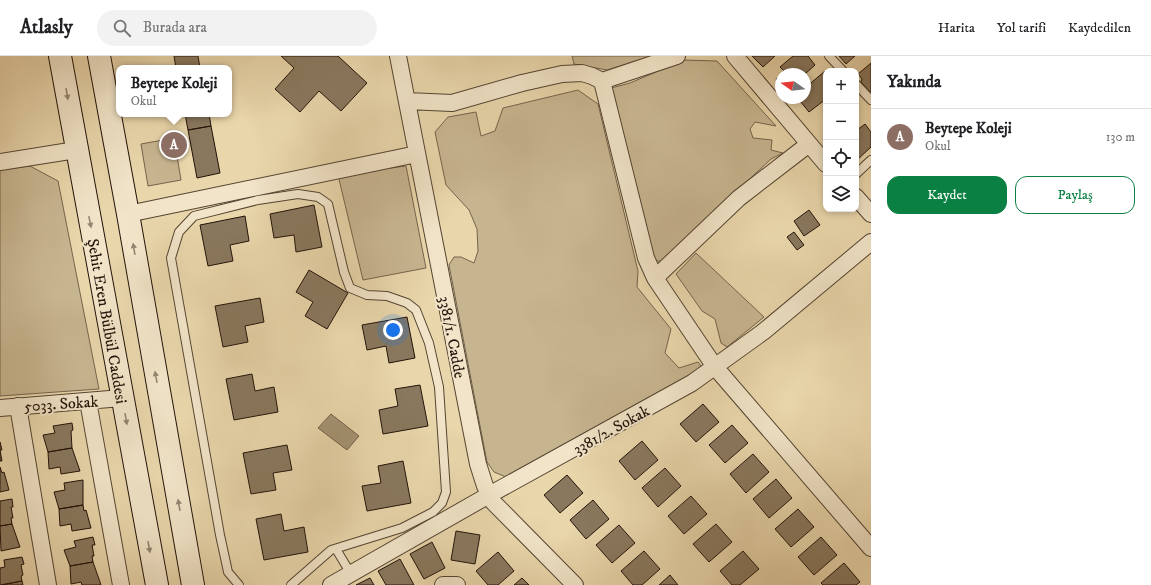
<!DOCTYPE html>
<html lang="tr">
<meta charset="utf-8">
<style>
body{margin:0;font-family:"IM FELL DW Pica",serif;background:#f2f2f2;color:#202124}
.controls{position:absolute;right:12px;top:12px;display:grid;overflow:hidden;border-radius:8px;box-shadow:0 2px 6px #0003}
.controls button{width:36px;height:36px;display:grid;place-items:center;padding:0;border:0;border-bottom:1px solid #e0e0e0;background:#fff;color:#202124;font:20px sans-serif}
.compass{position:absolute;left:775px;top:12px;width:36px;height:36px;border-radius:50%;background:#fff;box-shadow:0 2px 6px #0003;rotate:284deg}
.you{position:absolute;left:393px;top:274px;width:14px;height:14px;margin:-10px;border:3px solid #fff;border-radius:50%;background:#1a73e8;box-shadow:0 0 0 6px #1a73e833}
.badge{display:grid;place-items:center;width:26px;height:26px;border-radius:50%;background:#0b8043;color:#fff;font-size:13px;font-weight:700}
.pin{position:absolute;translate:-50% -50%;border:2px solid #fff;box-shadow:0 1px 4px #0006}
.popup{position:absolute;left:116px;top:9px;width:116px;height:52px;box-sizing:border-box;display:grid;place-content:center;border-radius:8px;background:#fff;filter:drop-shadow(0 1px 3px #0005);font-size:13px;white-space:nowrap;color:#757577}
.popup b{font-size:15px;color:#202124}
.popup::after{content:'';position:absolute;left:50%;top:100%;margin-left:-8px;border:8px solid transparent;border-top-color:#fff}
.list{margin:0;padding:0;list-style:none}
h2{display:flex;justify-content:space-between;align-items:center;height:52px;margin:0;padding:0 16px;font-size:17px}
h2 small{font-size:13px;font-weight:400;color:#757577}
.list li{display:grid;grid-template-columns:26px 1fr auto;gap:12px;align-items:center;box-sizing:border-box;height:56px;padding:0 16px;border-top:1px solid #e0e0e0}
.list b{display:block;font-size:15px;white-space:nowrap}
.list p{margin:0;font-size:13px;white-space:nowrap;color:#757577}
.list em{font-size:13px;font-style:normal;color:#757577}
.actions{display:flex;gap:8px;padding:12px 16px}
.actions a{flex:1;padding:9px 0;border:1px solid #0b8043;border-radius:12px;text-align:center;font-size:14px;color:#0b8043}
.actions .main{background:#0b8043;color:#fff}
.icon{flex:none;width:22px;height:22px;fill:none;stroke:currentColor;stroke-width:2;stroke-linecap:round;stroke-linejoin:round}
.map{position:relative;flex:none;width:871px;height:529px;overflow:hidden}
header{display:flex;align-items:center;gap:24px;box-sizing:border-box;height:56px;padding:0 20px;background:#fff;border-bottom:1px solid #e0e0e0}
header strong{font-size:19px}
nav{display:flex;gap:22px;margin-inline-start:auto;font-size:14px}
.search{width:280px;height:36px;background:#f2f2f2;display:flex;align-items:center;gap:10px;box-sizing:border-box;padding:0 14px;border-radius:22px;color:#757577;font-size:15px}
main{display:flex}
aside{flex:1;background:#fff}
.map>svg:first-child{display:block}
</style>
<header>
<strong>Atlasly</strong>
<div class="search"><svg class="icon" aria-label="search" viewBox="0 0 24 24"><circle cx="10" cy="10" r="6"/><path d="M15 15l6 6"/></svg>Burada ara</div>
<nav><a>Harita</a><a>Yol tarifi</a><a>Kaydedilen</a></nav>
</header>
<main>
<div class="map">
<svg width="871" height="529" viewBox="0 0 871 529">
<rect width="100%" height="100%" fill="#e9d6ab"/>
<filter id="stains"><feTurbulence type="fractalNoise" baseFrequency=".005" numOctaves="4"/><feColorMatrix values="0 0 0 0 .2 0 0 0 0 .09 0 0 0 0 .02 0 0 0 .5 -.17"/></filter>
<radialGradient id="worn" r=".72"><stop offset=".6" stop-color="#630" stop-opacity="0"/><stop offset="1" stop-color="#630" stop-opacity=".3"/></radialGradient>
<path fill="#c7b590" stroke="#74644d" d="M572,0H652L607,14L574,8Z
M684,4L717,5L776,70L755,66L750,73L753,82L772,84L771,94L783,97L771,103L662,205H655L650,199L611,32L630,27Z
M578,34L598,48L638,215L637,231L671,273L665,297L679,312L698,306L703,313L506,421L494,416L487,406L449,209L454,201H461L474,207L478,195L477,173L469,154L446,129L435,76L448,61L476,56L481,80L495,75L503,52Z
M174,82L181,124L148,130L141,88Z
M30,110L58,125L99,333L0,340V114Z
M406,110L426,212L363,224L338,119Z
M696,197L764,261L727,291L721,287L715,263L702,255L676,218Z"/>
<path fill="#a59474" stroke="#71604a" d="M331,358L359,380L347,394L318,372Z"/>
<path fill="#89785e" stroke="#22130a" d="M174,0H198L200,12H176Z
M281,0H338L367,27L341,55L319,35L300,56L275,33L294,12Z
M752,0H775L763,11Z
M793,0H808L815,9L805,18H781L784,15L780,11Z
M839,0H855L846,8Z
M871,7V35L870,36L861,26L862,23L858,18Z
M825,15L826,43L809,56L800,45L805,42L807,38L805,36V32Z
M781,18V30L776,23Z
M185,58H209L211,70L188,74Z
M865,68L871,76V91L857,104L856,75Z
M211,70L220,117L197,122L188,74Z
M314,149L322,191L296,196L294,179L274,182L270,158Z
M809,154L820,169L804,180L794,165Z
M245,160L249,185L230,189L233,205L208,210L200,169Z
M794,176L804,189L797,194L787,181Z
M309,214L348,237L327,273L305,260L313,246L296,236Z
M260,242L264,266L245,270L248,286L223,291L215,250Z
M407,261L415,302L389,307L386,290L367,294L362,269Z
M252,318L255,335L274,331L278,356L234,364L226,323Z
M420,329L428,370L383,378L379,354L398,350L395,333Z
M703,348L719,366L696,386L680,368Z
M72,367L73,374L71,375L72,392L48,396L43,379L55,377L53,370Z
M732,369L748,387L725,407L709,389Z
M642,385L658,404L635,424L619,405Z
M0,386L2,394H0L2,405H0Z
M287,389L292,414L273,417L276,434L251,438L243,397Z
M72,392L80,415L61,418L60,411L49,413L48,396Z
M753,398L769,416L746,437L730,418Z
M403,405L411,447L367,455L362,430L381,427L378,410Z
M0,411L2,417L4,416L9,434L0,436Z
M665,412L681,430L658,451L642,432Z
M567,419L583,437L560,457L544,439Z
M776,423L792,442L769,462L753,443Z
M83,424V449L59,453L54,436L65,434L64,427Z
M691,440L707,458L684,478L668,460Z
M12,443L13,451H11L13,462H11L12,468L0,470V445Z
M593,444L609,463L586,483L570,464Z
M83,449L84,455L86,454L91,472L72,475L71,468L60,470L59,453Z
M798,453L814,471L791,491L775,473Z
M281,458L284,475L304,471L308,496L264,504L256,463Z
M12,468L20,491L1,495L0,470Z
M716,468L732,486L709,506L693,488Z
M619,469L635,487L612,507L596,489Z
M456,475L480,479L475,508L451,504Z
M93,481L95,489H92L94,500H92L93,506L70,510L64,494L76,491L74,485Z
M821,481L837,499L814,519L798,501Z
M432,486L445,512L424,523L410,498Z
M644,495L660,513L642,529H633L621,515Z
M743,495L759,513L740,529H732L720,515Z
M498,496L514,515L498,529H488L476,515Z
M22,501L24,508L21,509L23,519L21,520L22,525L0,529V512L5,511L4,504Z
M400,503L414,529H386L378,515Z
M93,506L101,529H82L81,526L71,528L70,510Z
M844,507L860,526L856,529H823L821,527Z
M670,519L678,529H659Z
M370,522L374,529H356Z
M522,522L529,529H514Z
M22,525L23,529H2Z"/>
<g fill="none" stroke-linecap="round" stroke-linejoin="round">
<g stroke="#544432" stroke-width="10">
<path id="lane" d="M829,0L843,15
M856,28L871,44
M856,118L871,104
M336,493L351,518
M239,529L228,516L220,479L171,202L179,176L194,160L258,144L298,138L318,141L328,148L344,216L350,232L367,239L387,240L407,247L416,254L429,287L439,331L446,436L442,447L433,456L402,472L331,494L291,529"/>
</g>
<g stroke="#544432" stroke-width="18">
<path id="street" d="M398,0L478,408L485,430L493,446L575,529
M735,0L826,108
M602,25L677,0
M407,45L452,47L522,27L562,18L582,17L592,20L602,25L646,202L655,222L715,311L871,492
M0,106L76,94
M856,141L871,158
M128,158L417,98
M655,222L739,142L809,88
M88,345L121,529
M18,350L48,529
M0,352L122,342
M331,529L489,439L692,327L763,276L871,186
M443,529H457"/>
</g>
<g stroke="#22130a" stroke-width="24">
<path id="secondary" d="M60,0L157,529
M99,0L128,158L193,529"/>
</g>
<use href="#lane" stroke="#f1e4c8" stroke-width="8"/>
<use href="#street" stroke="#f1e4c8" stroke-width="16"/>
<use href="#secondary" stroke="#f1e4c8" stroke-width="22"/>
</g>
<defs><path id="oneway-solid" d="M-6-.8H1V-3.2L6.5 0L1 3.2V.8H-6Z"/></defs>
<g fill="#948672">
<use href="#oneway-solid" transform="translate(67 38) rotate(80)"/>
<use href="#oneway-solid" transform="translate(90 166) rotate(79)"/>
<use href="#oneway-solid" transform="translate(134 193) rotate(-99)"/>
<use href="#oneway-solid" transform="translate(156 321) rotate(-100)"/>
<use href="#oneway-solid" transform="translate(126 363) rotate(80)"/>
<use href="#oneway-solid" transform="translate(179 449) rotate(-100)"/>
<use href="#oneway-solid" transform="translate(149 491) rotate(80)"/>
</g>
<g text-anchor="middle" stroke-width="4" stroke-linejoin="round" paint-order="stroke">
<g font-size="16" fill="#22130a" stroke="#f1e4c8">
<text transform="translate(108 265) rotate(80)" y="6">Şehit Eren Bülbül Caddesi</text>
<text transform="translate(453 281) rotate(79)" y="6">3381/1. Cadde</text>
<text transform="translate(61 347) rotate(-4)" y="6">5033. Sokak</text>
<text transform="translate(611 373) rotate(-29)" y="6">3381/2. Sokak</text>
</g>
</g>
<rect width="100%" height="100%" filter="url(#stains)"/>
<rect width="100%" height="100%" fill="url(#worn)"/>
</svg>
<div class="controls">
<button>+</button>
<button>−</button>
<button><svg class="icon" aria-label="locate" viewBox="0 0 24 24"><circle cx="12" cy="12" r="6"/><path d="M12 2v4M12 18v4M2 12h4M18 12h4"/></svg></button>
<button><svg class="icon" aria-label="layers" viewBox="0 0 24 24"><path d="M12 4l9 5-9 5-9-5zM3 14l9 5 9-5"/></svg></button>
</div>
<svg class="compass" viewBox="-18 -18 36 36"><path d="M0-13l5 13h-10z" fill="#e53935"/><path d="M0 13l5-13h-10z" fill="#757577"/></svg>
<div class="you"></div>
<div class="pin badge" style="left:174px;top:89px;background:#8d6e63">A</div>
<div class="popup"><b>Beytepe Koleji</b>Okul</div>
</div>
<aside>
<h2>Yakında<small></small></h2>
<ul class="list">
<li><span class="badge" style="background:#8d6e63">A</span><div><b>Beytepe Koleji</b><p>Okul</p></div><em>130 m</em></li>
</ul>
<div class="actions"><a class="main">Kaydet</a><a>Paylaş</a></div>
</aside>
</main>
